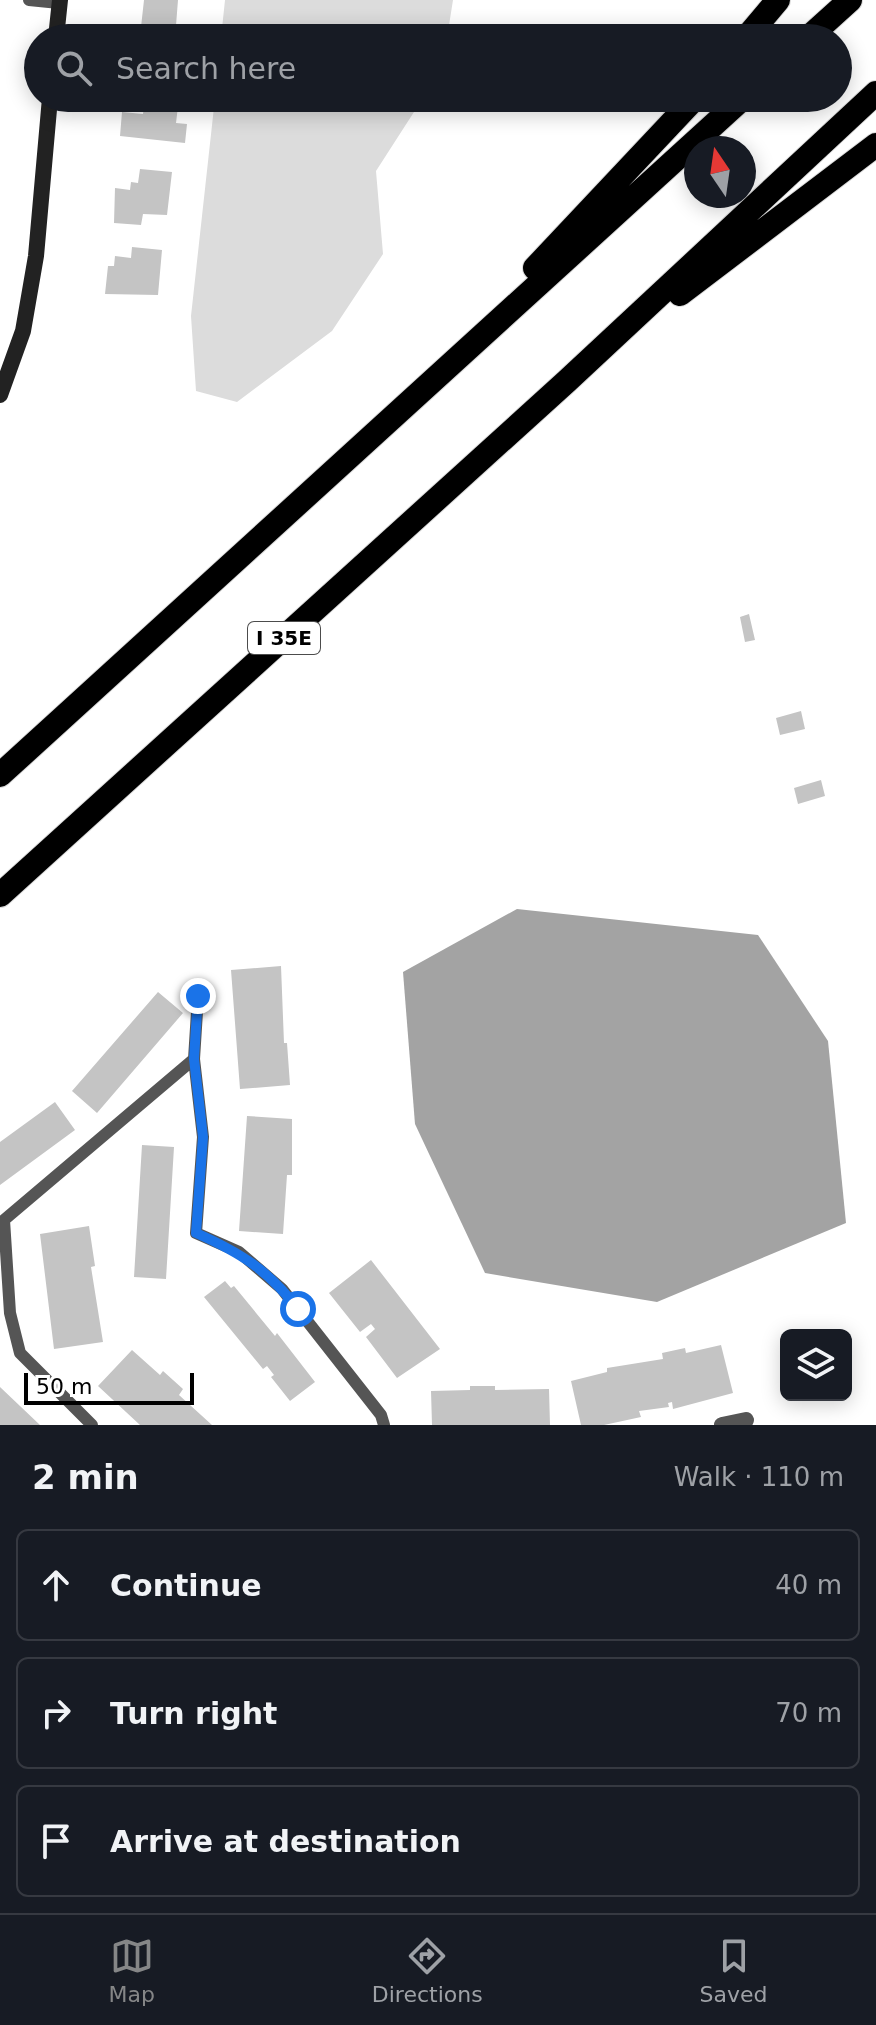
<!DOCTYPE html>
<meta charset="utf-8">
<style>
body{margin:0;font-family:"DejaVu Sans",sans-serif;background:#242831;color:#f1f3f6}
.controls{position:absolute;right:24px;bottom:24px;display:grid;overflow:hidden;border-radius:12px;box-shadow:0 4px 20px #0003}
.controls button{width:72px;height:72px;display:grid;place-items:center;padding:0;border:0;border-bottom:2px solid #363941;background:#171b24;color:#f1f3f6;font:40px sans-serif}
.compass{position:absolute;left:684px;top:136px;width:72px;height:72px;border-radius:50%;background:#171b24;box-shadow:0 4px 20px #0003;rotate:347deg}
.scale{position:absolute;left:24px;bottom:20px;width:170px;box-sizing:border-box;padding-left:8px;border:4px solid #000;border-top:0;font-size:22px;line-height:28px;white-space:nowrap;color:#000;-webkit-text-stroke:6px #fff;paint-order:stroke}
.stop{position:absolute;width:24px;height:24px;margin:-18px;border:6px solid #1a73e8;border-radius:50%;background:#fff}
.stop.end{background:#1a73e8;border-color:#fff;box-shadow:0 2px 8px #0008}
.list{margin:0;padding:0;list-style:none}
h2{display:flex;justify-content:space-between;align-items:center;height:104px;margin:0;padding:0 32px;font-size:34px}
h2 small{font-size:26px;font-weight:400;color:#9ea1a6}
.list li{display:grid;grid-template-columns:52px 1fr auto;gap:24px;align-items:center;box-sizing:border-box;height:112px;margin:0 16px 16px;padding:0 16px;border:2px solid #363941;border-radius:12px}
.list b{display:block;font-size:30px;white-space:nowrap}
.list em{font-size:26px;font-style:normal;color:#9ea1a6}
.icon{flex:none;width:44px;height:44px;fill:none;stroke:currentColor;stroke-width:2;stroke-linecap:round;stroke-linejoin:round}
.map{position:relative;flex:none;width:876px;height:1425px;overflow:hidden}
.search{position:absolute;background:#171b24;box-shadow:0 4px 20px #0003;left:24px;right:24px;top:24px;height:88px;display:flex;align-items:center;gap:20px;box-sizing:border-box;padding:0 28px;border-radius:44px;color:#9ea1a6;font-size:30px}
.sheet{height:488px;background:#171b24}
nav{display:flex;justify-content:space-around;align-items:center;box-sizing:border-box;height:112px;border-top:2px solid #363941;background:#171b24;font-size:22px;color:#9ea1a6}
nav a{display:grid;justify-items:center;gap:4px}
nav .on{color:#858687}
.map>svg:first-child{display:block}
</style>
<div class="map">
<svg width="876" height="1425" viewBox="0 0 876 1425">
<rect width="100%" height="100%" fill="#fff"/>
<path fill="#dcdcdc" d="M225,0H453L447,38H221Z
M215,98H423L376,171L383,254L332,331L237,402L196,391L191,316Z"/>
<path fill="#a3a3a3" d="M517,909L758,935L828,1041L846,1223L657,1302L485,1273L415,1124L403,972Z"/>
<path fill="#c4c4c4" d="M144,0H178L175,38H130V26L141,27Z
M145,98H179L176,123L187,124L185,143L120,136L122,112L143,114Z
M140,169L172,172L167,215L143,214L141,225L114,223L115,188L130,190L131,182L138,183Z
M132,247L162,250L158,295L105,294L108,266H114L115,256L131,258Z
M749,614L755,640L745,642L740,617Z
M801,711L805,729L780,735L776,718Z
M821,780L825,796L798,804L794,788Z
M281,966L284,1043H287L290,1085L240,1089L231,970Z
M158,992L183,1013L97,1113L72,1091Z
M55,1102L75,1130L0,1185V1142Z
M247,1116L292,1119V1175H287L283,1234L239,1231Z
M142,1145L174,1147L166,1279L134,1277Z
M89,1226L95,1266L91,1267L103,1342L54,1349L40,1234Z
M371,1260L440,1349L397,1378L366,1337L375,1329L371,1324L360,1332L329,1293Z
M225,1281L231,1288L234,1286L275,1336L277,1333L315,1382L290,1401L271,1377L274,1375L267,1366L263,1369L204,1297Z
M721,1345L733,1393L673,1409L672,1402L668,1403L669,1407L639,1411L641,1417L604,1425H581L571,1381L607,1372V1368L663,1359L662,1353L685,1348L686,1353Z
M132,1350L160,1375L163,1371L183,1389L179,1395L212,1425H140L98,1386Z
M470,1386H495V1390L549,1389L550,1425H432L431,1391L470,1390Z
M0,1387L40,1425H0Z"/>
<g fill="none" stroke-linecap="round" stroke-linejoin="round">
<g stroke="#dbdbdb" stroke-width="26">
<path id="highway" d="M746,38L778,0
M808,38L850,0
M535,268L695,98
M680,294L876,145
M0,775L743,98
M0,895L567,381L876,93"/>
</g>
<path stroke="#555" stroke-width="12" d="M29,0L59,3
M194,1059L198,996
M92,1425L20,1353L10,1313L4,1220L194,1059L203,1137L196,1233L239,1252L282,1289L381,1415L384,1425"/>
<path stroke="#555" stroke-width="16" d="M722,1425L746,1420"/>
<path stroke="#222" stroke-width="16" d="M56,38L60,0
M0,395L23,331L36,256L50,98"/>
<use href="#highway" stroke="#000" stroke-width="24"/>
</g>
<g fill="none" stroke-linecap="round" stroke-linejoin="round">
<path stroke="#1a73e8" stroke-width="10" d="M198,996L194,1059L203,1137L196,1233C241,1253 268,1270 298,1309"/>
</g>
<g text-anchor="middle" stroke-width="8" stroke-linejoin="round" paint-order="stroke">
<rect fill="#fff" stroke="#4c4c4c" stroke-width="2" x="248" y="622" width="72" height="32" rx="6"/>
<g font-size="20" font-weight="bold" fill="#000">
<text x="284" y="645">I 35E</text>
</g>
</g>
</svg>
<div class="controls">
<button><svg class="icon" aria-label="layers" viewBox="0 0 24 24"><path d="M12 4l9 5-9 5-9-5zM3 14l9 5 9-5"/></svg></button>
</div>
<svg class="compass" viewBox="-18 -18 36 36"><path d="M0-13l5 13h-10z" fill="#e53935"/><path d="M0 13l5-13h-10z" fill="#9ea1a6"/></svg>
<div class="scale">50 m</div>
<div class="stop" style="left:298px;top:1309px"></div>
<div class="stop end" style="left:198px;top:996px"></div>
<div class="search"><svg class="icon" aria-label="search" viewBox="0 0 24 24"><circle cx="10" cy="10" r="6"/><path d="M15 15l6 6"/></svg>Search here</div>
</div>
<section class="sheet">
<h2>2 min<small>Walk · 110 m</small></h2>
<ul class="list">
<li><svg class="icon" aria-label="ahead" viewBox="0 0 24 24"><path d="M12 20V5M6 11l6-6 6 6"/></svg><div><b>Continue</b></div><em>40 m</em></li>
<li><svg class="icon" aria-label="right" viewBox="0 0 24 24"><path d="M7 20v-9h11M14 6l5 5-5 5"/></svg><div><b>Turn right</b></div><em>70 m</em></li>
<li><svg class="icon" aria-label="arrive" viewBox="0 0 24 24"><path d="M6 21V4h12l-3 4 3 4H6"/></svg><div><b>Arrive at destination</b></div></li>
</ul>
</section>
<nav>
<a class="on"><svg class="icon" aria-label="map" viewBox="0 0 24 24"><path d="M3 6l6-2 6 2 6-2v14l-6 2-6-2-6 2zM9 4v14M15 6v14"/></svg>Map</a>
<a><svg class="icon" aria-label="directions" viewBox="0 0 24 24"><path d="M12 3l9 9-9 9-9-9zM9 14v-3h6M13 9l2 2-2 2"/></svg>Directions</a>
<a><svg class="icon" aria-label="saved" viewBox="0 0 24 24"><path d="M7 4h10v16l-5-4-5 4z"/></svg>Saved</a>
</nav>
